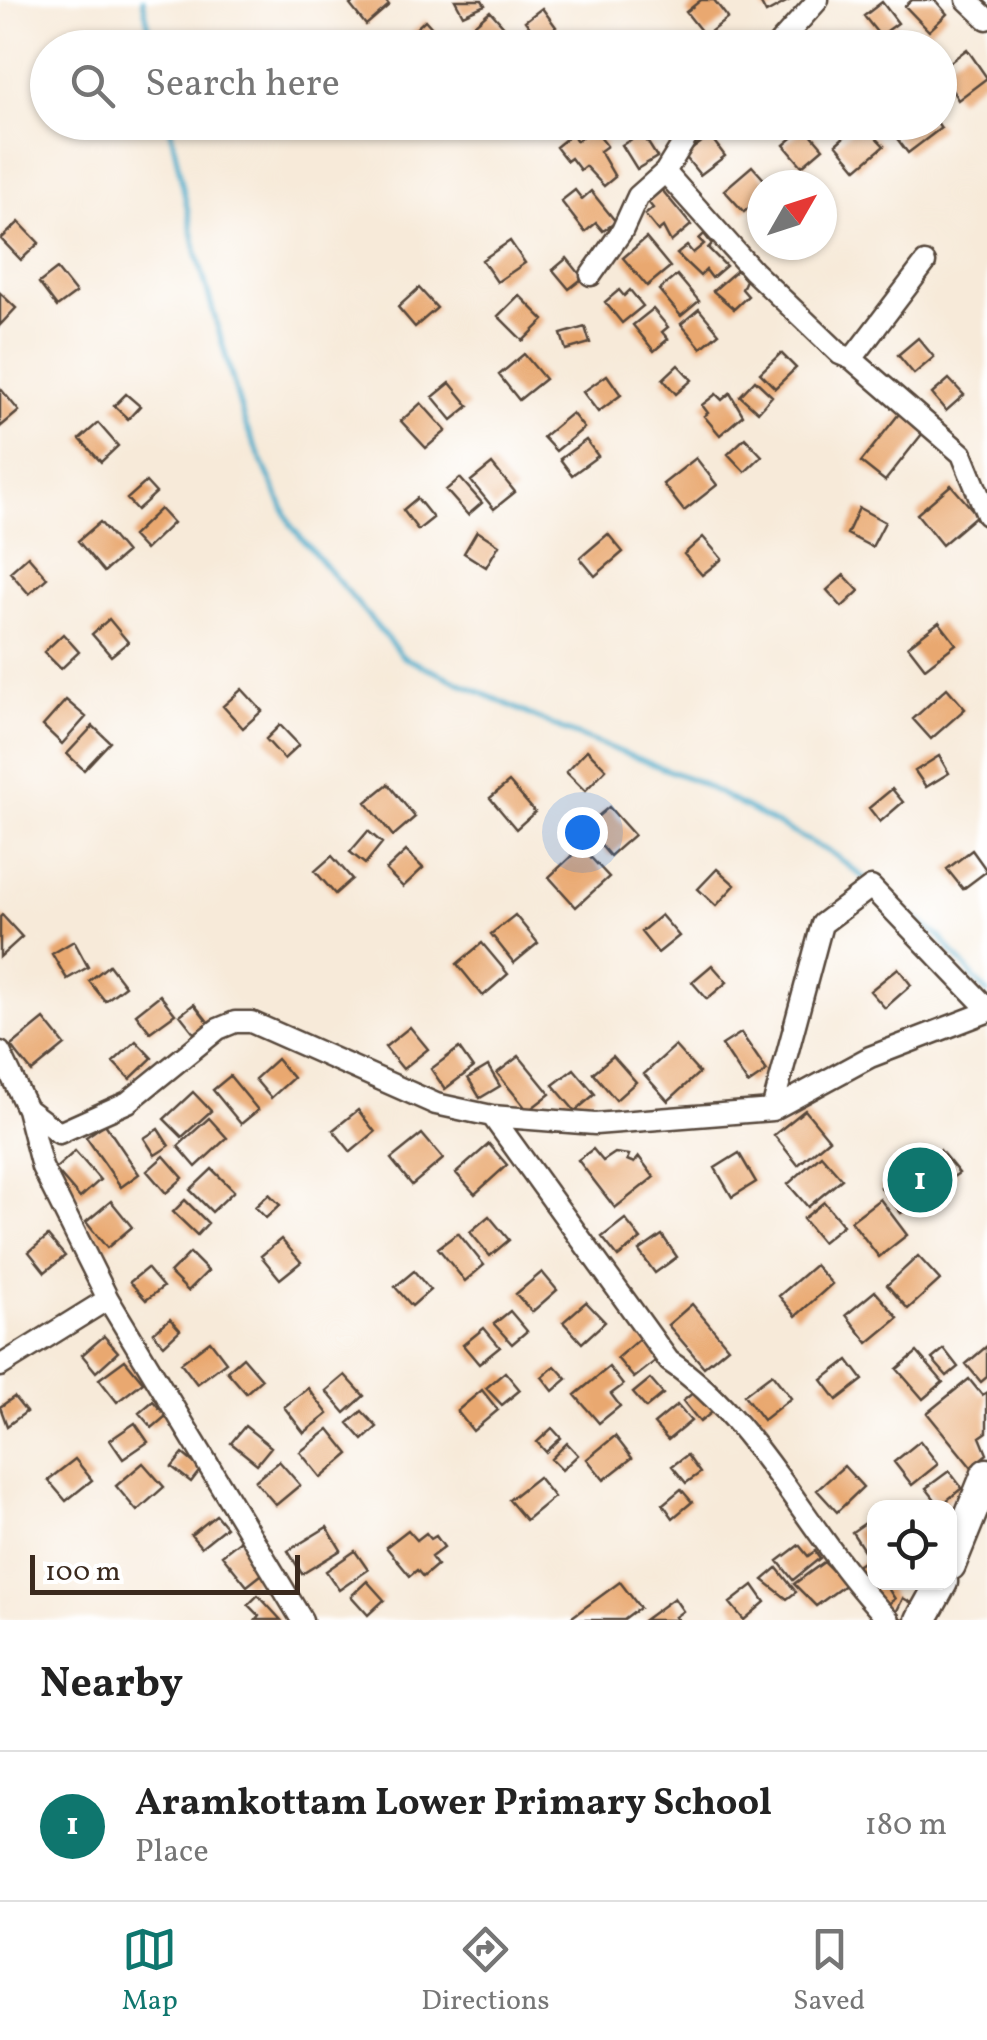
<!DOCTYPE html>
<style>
body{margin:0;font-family:Vollkorn,serif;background:#f6f6f6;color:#222}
.controls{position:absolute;right:30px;bottom:30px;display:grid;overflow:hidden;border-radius:20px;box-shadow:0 2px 8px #0004}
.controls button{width:90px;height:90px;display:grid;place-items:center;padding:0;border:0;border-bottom:2px solid #e0e0e0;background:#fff;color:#222;font:50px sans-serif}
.compass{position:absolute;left:747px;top:170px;width:90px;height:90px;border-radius:50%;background:#fff;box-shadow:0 2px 8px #0004;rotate:51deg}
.scale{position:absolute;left:30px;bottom:25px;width:270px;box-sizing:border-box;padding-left:10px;border:5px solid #3b2a1e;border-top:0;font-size:28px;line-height:35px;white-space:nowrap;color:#3b2a1e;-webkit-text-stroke:8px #fff;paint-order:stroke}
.you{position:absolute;left:582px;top:832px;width:35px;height:35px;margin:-25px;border:8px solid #fff;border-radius:50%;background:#1a73e8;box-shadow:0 0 0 15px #1a73e833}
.badge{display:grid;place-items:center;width:65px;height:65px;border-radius:50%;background:#0f766e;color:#fff;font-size:32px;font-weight:700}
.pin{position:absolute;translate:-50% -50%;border:5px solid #fff;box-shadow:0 2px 10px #0006}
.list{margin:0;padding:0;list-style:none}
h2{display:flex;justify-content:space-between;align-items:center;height:130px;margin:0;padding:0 40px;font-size:42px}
h2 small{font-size:32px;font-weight:400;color:#767676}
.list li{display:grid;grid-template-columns:65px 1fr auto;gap:30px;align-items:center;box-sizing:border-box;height:150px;padding:0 40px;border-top:2px solid #e0e0e0}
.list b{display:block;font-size:38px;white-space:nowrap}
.list p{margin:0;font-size:32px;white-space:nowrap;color:#767676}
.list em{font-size:32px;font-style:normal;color:#767676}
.icon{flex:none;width:55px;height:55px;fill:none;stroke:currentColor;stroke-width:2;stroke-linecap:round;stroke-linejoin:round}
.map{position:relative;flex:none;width:987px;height:1620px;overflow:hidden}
.search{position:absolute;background:#fff;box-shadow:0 2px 8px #0004;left:30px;right:30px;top:30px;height:110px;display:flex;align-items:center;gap:25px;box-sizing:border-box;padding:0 35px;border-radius:55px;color:#767676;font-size:38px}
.sheet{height:280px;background:#fff}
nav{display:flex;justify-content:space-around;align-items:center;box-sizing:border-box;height:140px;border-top:2px solid #e0e0e0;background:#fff;font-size:28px;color:#767676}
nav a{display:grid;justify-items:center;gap:5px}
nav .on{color:#0f766e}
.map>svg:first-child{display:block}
</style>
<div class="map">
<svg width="987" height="1620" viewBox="0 0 987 1620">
<rect width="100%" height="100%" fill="#fff"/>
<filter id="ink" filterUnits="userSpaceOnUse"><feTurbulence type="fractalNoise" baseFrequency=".01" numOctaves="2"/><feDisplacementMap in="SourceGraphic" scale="20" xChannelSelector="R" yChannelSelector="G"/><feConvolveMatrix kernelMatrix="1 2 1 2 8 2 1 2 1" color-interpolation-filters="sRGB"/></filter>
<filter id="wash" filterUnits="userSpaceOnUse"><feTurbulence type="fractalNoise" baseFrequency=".0048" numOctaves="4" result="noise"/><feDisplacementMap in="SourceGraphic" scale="40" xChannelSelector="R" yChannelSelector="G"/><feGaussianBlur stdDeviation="2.25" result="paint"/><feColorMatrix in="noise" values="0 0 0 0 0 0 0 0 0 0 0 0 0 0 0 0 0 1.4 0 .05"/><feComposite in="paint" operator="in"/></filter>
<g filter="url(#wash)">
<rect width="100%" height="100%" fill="#f7ead9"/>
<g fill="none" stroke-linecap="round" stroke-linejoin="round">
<path stroke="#4aabc9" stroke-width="5" d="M143,0L153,48
M169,122L197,254L245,424L292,527L403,657L561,729L696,781L835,855L869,882
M906,910L940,937L987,993"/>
</g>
<g id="blocks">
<path fill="#e9a870" d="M356,0H385L389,5L366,25L350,5Z
M455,0H482L485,5L463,15Z
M701,0H714L728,18L705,36L686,12Z
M759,0H790L766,13Z
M912,0H935L947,14L929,31L905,6Z
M882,2L898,23L880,36L864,16Z
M542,8L556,27L539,39L525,21Z
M490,11L506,29L490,43L474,25Z
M425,20L450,48H417L407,37Z
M967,49L987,78L958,100L940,70Z
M603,122H631L614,136Z
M861,122L884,146L857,169L836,144Z
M905,122H937L941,128L908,153L892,132Z
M805,127L823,148L802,166L784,145Z
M593,128L607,146L600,151L615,177L604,186L585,166L580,170L571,158L567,161L556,147L572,134L577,141Z
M642,133L657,157L637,169L622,145Z
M710,136L725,156L700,175L684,155Z
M752,166L769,185H762V196L744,212L724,190Z
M575,190L582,199L591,191L616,222L603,231L596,223L585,232L561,201Z
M662,190L691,225L671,242L663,227L658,231L645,215L653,208L648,202Z
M19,222L39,243L21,260L1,239Z
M704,234L712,244L708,248L726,266L712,278L706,270L700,276L677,254L687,246L693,253L704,244L699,239Z
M646,238L670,267L647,286L623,258Z
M510,241L525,263L497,282L482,260Z
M567,258L583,278L569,289L553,270Z
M57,269L76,293L57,307L39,283Z
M737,270L746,280L742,289L748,296L734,309L713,291Z
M677,275L699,301L681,316L659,290Z
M419,288L437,308L415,327L398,307Z
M619,290L624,296L630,290L643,306L622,323L605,302Z
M0,293L16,308L0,325Z
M519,295L544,320L523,341L498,316Z
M653,309L668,327L662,332L668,339L654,351L633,325Z
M699,309L719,333L701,348L681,324Z
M585,327L590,343L566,350L561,334Z
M918,338L934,357L914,374L898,355Z
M781,353L796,368L775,388L760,373Z
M524,354L545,379L519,400L499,375Z
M678,365L692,380L676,394L663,379Z
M607,375L621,395L598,412L583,392Z
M949,379L964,395L946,411L932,394Z
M755,380L772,396L758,412L740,396Z
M450,383L469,406L452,420L433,397Z
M0,388L19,411L0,427Z
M730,393L743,415L720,435L704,416L708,413L702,405L716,394L722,400Z
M126,394L140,406L128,419L114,406Z
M421,403L446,431L426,448L401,421Z
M902,410L926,429L885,481L861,462Z
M572,413L584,428L556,451L543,437Z
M98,423L118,446L101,462L80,439Z
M745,438L762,456L745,472L728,454Z
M586,440L598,456L572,475L560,459Z
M696,458L717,485L684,511L663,484Z
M492,464L515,492L494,509L471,481Z
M460,478L482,503L468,515L446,490Z
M146,482L156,493L137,510L127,499Z
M951,485L977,515L942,545L917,514Z
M417,498L433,518L418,530L403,510Z
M859,508L885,522L872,547L847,534Z
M160,509L173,523L145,550L132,536Z
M100,522L126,553L104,572L78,541Z
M477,531L499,545L486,567L464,553Z
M608,534L623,552L595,576L580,558Z
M703,537L722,559L702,575L684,554Z
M28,556L47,578L29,594L10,572Z
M844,575L859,591L842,607L827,590Z
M109,619L128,642L111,656L92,634Z
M939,622L956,644L925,668L908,646Z
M63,634L79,652L61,669L44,652Z
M947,688L965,709L931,739L913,719Z
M242,689L262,711L243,728L223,706Z
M66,700L86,717L62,744L43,726Z
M280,725L299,745L284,759L266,739Z
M93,726L110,742L84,770L67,754Z
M587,750L606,769L585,791L566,772Z
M939,756L949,773L926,787L915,771Z
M509,782L535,812L516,829L490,798Z
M388,784L415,817L393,836L366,802Z
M892,789L903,802L880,822L869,808Z
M609,807L634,835L610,856L585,827Z
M368,831L382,843L365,864L350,852Z
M581,847L609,877L576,907L549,877Z
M972,850L987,871L963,889L947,869Z
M406,851L423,868L403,887L386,870Z
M332,856L352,879L335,894L315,871Z
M717,869L735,885L716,906L698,889Z
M2,915L22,937L0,957V917Z
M515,915L538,943L514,963L491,934Z
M661,915L679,936L658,953L641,932Z
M74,941L88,967L67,979L52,954Z
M482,943L508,974L483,996L457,964Z
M109,965L125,986L105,1001L89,981Z
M712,965L727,982L707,999L692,982Z
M898,968L911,985L885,1008L870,991Z
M160,995L175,1014L150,1032L136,1014Z
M194,1004L209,1023L195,1034L180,1015Z
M44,1019L65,1045L32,1072L11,1046Z
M410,1027L428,1049L403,1069L385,1047Z
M741,1033L767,1071L748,1084L722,1045Z
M136,1041L152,1058L130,1079L113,1062Z
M675,1046L699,1073L668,1101L644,1074Z
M459,1048L473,1068L445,1089L431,1069Z
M519,1056L550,1094L528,1111L497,1073Z
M613,1056L636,1082L616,1100L593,1073Z
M277,1059L293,1078L271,1098L255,1079Z
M488,1066L500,1086L480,1098L468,1078Z
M574,1069L595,1094L575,1111L553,1085Z
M230,1076L258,1110L241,1124L213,1090Z
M193,1092L211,1111L182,1137L164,1119Z
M358,1110L375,1132L351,1152L333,1130Z
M805,1110L829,1139L798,1165L774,1135Z
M209,1118L227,1138L196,1167L178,1146Z
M105,1124L139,1174L121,1187L86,1137Z
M158,1129L169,1146L155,1155L144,1138Z
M422,1134L443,1159L412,1185L391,1159Z
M489,1144L507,1165L475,1194L456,1173Z
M593,1149L603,1161L615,1153L629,1155L627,1160L634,1163L639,1157L654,1177L615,1208L578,1160Z
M940,1150L959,1173L901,1213L880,1187Z
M75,1151L100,1180L80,1198L55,1169Z
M739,1153L756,1182L732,1197L715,1168Z
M821,1155L842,1179L808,1207L788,1184Z
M164,1156L183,1178L166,1193L147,1171Z
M212,1169L234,1191L212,1212L190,1190Z
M269,1194L280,1205L266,1218L255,1207Z
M880,1199L907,1235L879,1257L851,1221Z
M185,1200L208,1223L197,1235L173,1212Z
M111,1201L132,1227L107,1248L86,1222Z
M824,1202L843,1225L822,1242L803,1219Z
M489,1216L509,1240L490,1256L470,1232Z
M625,1219L641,1239L618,1257L602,1237Z
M458,1233L484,1265L465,1281L438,1248Z
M662,1235L677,1257L655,1273L639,1251Z
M48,1236L65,1256L45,1272L29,1252Z
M281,1239L301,1262L280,1279L261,1256Z
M190,1253L208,1271L188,1291L170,1273Z
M918,1256L940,1280L908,1309L887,1285Z
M815,1265L832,1284L796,1316L779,1296Z
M147,1268L163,1287L146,1300L130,1282Z
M414,1271L430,1290L412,1306L395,1287Z
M542,1272L557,1290L532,1312L516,1294Z
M875,1291L898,1318L868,1343L846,1315Z
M586,1302L605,1322L582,1343L563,1322Z
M692,1304L728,1347L704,1367L668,1325Z
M510,1311L527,1331L512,1344L494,1324Z
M170,1319L180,1330L164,1345L153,1333Z
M484,1328L500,1347L479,1364L463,1345Z
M104,1336L118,1352L96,1372L82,1355Z
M641,1337L659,1358L634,1378L617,1358Z
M210,1341L226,1362L197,1384L181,1363Z
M987,1346V1377L981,1382L966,1364Z
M944,1349L958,1367L947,1376L932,1359Z
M917,1352L943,1382L923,1399L897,1369Z
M243,1357L262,1379L246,1393L227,1371Z
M125,1360L143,1382L117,1402L99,1379Z
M848,1360L863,1380L837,1400L822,1380Z
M555,1366L567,1379L553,1391L542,1377Z
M609,1367L623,1385L611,1394L620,1406L599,1423L575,1395Z
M505,1372L520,1390L502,1405L486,1388Z
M772,1374L791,1398L763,1420L744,1395Z
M345,1375L364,1396L345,1413L326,1391Z
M650,1379L663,1394L646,1408L633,1393Z
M969,1379L982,1395L987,1392V1432L980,1437L987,1454L971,1467L927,1413Z
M308,1388L328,1414L304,1433L284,1407Z
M699,1388L716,1409L700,1422L683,1401Z
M482,1390L498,1410L473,1431L457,1411Z
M14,1397L26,1412L7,1426L0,1407Z
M153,1401L166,1416L152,1428L139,1413Z
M677,1405L691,1421L668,1440L654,1424Z
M362,1411L377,1427L363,1440L348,1423Z
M135,1423L148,1442L123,1459L110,1440Z
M245,1426L271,1447L257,1464L231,1443Z
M552,1428L561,1438L546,1452L537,1442Z
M329,1429L349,1454L321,1478L300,1452Z
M615,1436L632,1458L604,1480L587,1459Z
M920,1441L938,1464L912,1485L894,1462Z
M567,1443L578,1455L562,1470L551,1459Z
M183,1454L201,1469L191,1482L172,1467Z
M687,1455L700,1473L686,1483L672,1466Z
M75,1459L92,1480L66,1501L48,1480Z
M279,1461L300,1485L276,1505L255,1481Z
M143,1463L164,1487L137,1511L116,1486Z
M844,1466L863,1487L837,1512L817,1490Z
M949,1471L962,1488L940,1506L926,1488Z
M538,1477L554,1497L526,1520L509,1500Z
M681,1489L692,1502L673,1518L663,1504Z
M216,1515L226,1527L201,1547L191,1535Z
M874,1517V1550L867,1555L852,1532Z
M327,1527L341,1550L302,1574L288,1551Z
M408,1530L417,1540L426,1533L431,1539L436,1536L444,1547L431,1557L437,1565L423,1577L417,1570L410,1576L386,1547Z
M241,1540L266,1571L247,1586L222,1555Z
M799,1545L808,1556L815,1551L820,1558L793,1580L778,1561Z
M355,1551L368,1570L339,1590L326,1571Z
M867,1559L874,1569V1582H884L895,1599L881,1609L852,1569Z
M824,1562L846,1584L816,1606L794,1584Z
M777,1568L796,1592L787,1599L763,1580Z
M367,1581L384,1600L368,1615L351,1596Z
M620,1582L640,1608L624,1620H568Z
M753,1585L765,1602L744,1620L730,1603Z
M258,1595L281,1620H256L259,1616L248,1605Z
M674,1598L683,1611L675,1617L678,1620H644Z
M903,1598L917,1606L909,1620L894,1617Z"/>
</g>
</g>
<g filter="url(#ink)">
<use href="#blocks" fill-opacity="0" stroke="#57473a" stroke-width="2.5"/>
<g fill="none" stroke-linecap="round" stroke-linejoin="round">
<g stroke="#57473a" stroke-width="25">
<path id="minor" d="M967,0L987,19
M775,48L818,0
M665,172L753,271L840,354L852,359L962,454L987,515
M591,275L622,231L638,196L665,172L696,122
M852,359L925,263
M0,1052L27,1109L59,1133L128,1102L218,1029L235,1022H251L436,1104L492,1116L595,1124L772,1110L822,924L871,887L987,1008
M27,1109L42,1167L108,1299L302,1620
M772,1110L870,1057L987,1012
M492,1116L669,1361C760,1422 812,1542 889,1620
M0,1366L108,1299"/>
</g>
<g stroke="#57473a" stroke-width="35">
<path id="secondary" d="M950,1565L987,1474
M921,1620L942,1582"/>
</g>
<use href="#minor" stroke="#fff" stroke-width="20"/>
<use href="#secondary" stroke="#fff" stroke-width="30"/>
</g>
</g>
</svg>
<div class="controls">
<button><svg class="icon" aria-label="locate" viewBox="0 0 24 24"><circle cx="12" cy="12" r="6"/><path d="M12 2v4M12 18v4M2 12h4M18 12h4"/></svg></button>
</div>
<svg class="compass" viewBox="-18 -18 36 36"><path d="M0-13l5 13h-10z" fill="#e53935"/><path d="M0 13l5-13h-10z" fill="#767676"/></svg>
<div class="scale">100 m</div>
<div class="you"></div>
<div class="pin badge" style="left:920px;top:1180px">1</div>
<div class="search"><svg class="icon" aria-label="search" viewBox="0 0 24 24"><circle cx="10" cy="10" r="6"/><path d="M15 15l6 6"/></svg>Search here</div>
</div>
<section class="sheet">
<h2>Nearby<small></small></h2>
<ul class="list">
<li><span class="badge">1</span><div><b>Aramkottam Lower Primary School</b><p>Place</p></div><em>180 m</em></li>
</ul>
</section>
<nav>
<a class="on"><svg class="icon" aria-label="map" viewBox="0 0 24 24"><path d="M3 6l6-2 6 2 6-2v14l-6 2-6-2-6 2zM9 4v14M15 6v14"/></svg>Map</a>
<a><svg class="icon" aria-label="directions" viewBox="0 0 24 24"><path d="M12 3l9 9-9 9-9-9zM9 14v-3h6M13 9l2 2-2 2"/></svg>Directions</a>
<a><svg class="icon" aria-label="saved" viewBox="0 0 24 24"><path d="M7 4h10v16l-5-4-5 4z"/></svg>Saved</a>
</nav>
